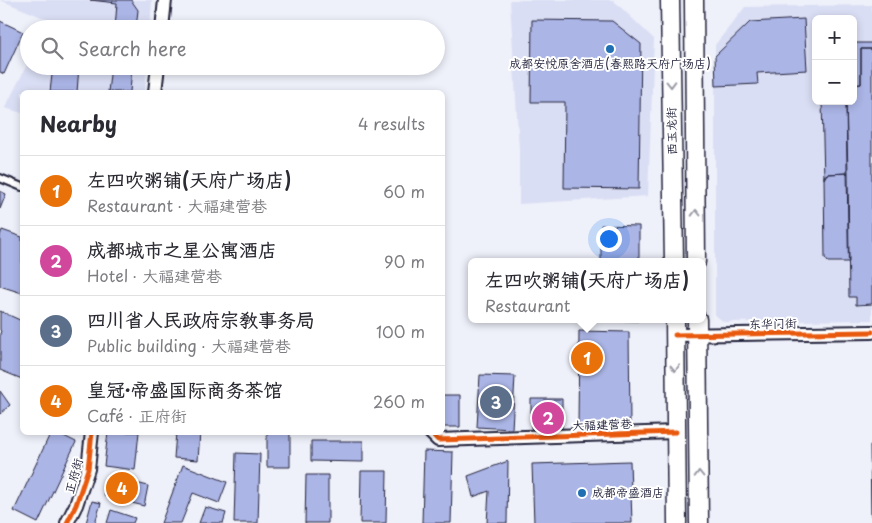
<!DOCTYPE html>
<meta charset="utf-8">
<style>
body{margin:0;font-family:"Playpen Sans","LXGW WenKai TC",sans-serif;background:#f2f2f3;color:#2b2b33}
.controls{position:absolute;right:15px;top:15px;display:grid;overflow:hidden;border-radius:8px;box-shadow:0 2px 8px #0003}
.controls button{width:45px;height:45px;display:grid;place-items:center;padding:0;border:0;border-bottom:1px solid #e1e1e2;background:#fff;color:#2b2b33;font:25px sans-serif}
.you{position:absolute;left:608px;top:238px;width:18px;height:18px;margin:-12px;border:4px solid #fff;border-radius:50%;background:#1a73e8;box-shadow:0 0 0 8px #1a73e833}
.badge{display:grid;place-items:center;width:32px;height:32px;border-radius:50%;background:#ea580c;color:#fff;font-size:16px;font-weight:700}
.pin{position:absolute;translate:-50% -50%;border:2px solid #fff;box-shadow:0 1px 5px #0006}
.popup{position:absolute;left:468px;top:258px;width:238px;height:65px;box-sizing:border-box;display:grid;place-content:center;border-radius:8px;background:#fff;filter:drop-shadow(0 1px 4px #0005);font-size:16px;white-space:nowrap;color:#7c7c81}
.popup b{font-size:19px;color:#2b2b33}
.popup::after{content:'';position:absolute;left:50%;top:100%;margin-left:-10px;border:10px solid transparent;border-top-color:#fff}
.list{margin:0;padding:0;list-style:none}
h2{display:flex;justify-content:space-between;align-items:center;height:65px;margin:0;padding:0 20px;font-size:21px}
h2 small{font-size:16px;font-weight:400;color:#7c7c81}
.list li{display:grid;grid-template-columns:32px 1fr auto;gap:15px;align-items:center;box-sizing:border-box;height:70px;padding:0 20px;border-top:1px solid #e1e1e2}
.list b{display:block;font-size:19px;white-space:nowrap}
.list p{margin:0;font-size:16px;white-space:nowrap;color:#7c7c81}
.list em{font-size:16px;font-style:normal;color:#7c7c81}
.icon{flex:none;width:28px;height:28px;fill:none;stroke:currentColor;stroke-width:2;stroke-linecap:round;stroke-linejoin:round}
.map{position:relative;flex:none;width:872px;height:523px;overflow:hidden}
.search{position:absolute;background:#fff;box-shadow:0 2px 8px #0003;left:20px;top:20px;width:425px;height:55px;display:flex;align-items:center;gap:12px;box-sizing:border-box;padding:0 18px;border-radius:28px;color:#7c7c81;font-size:19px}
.panel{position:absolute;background:#fff;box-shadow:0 2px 8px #0003;left:20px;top:90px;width:425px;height:345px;border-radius:8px}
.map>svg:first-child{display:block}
</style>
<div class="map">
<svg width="872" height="523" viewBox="0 0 872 523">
<rect width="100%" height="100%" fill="#eef0fa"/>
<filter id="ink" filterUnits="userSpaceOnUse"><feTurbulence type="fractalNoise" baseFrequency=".02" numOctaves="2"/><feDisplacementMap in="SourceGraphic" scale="10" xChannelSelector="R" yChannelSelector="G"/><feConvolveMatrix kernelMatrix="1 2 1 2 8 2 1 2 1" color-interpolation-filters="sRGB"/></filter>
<g filter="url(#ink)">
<path fill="#dadef4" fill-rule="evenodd" d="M0,0H152L150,29H45L49,20Z
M510,0H613L654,39L648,196L519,204V149Z
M872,5V320L724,322L715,315V45L745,7ZM816,19H853V101H816Z
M29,61V66H147L145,92H22V113L5,108Z"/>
<path fill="#abb5e6" stroke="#22223b" d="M90,0H131L138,10L136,29H115L117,3Z
M804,19L807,70L757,73L758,84L716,86L715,56L750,22Z
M532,20L612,21L641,44L639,189L564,188L565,102H531Z
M0,21L23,32L4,74L0,72Z
M853,43H872V49H861V84L853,85Z
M861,49H872V304L856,305V297H849L846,101H853V85L861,84Z
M53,66H79L77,92H50Z
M111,66H132L130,92H108Z
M822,101H846L848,173L827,174L824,179Z
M848,173L849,262H828L825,258L824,176L827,174Z
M0,191L6,194L0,209Z
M601,225L639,226V262H601Z
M2,230L22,237V293L0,286V236Z
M0,311L22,321V379L0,370V334L1,331L0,330Z
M600,319H638V321L600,320Z
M579,331L629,332L630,424L578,425Z
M480,375L515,376L512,429L477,427Z
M0,391L10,405L0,414Z
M442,395H460V427H442Z
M531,399H562V429L531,428Z
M51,432H56L76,442L38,523L14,511Z
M108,432H139L135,470L104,466Z
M176,432H200L198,460L174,458Z
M267,432H290V467H267Z
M311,441H363V462L311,461Z
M870,445H872V516H871Z
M424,451L453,452L451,523H422Z
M236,453L260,454L258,523H234Z
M508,461L507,523H487L489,491L473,497L468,476Z
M630,461L632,523H534L532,464Z
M183,465L227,482L219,503L193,493L181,523H161Z
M361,471H387L386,523H360Z
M306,475H328V523H305Z
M109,476L148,486L144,506L104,496Z
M92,501L101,503L95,523H86Z
M205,507L226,513L223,523H199Z
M111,510L135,518L133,523H107Z"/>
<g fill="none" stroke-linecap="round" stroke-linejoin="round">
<g stroke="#22223b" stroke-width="10">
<path id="service" d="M0,178L22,187"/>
</g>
<g stroke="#22223b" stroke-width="16">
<path id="minor" d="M162,29L165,0
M155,92L158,66
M675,335L872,332
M430,432L438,440L676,432
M67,523L76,505L88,469L92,432"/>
</g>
<g stroke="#22223b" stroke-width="21">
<path id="secondary" d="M670,0L674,262
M694,0L696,262
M675,319L677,523
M697,319L699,523"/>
</g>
<use href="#service" stroke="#fff" stroke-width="6"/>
<use href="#minor" stroke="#fff" stroke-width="12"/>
<use href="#secondary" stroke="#fff" stroke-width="18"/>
<g stroke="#fff" stroke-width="8">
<path id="cycleway" d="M675,335L872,332
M430,432L438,440L676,432
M67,523L76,505L88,469L92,432"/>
</g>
<use href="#cycleway" stroke="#e8590c" stroke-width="5"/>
</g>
<defs><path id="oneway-chevron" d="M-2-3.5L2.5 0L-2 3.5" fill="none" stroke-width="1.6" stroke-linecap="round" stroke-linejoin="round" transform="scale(1.25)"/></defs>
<g stroke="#9c9ca7">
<use href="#oneway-chevron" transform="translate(671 84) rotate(89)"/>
<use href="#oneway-chevron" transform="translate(696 213) rotate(-91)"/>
<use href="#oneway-chevron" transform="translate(675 368) rotate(89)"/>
<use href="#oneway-chevron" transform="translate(699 474) rotate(-91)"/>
</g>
</g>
<g fill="#1f6fb2" stroke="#fff" stroke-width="2">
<circle cx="610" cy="49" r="5"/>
<circle cx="582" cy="493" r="5"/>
</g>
<g text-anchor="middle" stroke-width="4" stroke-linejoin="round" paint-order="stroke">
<g font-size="12" fill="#22223b" stroke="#fff">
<text x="610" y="68">成都安悦原舍酒店(春熙路天府广场店)</text>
<text x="592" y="497" text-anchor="start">成都帝盛酒店</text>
</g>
<g font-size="12" fill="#22223b" stroke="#fff">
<text transform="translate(672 131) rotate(-91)" y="4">西玉龙街</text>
<text transform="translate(773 324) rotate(-1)" y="4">东华门街</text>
<text transform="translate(602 425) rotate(-2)" y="4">大福建营巷</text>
<text transform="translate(74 476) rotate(-74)" y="4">正府街</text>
</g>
</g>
</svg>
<div class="controls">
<button>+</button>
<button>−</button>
</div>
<div class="you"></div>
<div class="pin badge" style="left:587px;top:358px;background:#e8710a">1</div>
<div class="popup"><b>左四吹粥铺(天府广场店)</b>Restaurant</div>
<div class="pin badge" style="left:548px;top:418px;background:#d1479c">2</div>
<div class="pin badge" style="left:496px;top:402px;background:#5c6f8a">3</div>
<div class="pin badge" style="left:122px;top:488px;background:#e8710a">4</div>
<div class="search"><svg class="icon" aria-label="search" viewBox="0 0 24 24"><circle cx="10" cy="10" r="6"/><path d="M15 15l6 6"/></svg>Search here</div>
<section class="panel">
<h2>Nearby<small>4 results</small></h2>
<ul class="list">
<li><span class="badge" style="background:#e8710a">1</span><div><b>左四吹粥铺(天府广场店)</b><p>Restaurant · 大福建营巷</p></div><em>60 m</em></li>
<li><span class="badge" style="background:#d1479c">2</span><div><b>成都城市之星公寓酒店</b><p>Hotel · 大福建营巷</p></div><em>90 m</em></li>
<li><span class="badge" style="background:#5c6f8a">3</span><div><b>四川省人民政府宗教事务局</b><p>Public building · 大福建营巷</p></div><em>100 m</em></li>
<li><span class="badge" style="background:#e8710a">4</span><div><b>皇冠·帝盛国际商务茶馆</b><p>Café · 正府街</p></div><em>260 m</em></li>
</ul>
</section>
</div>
